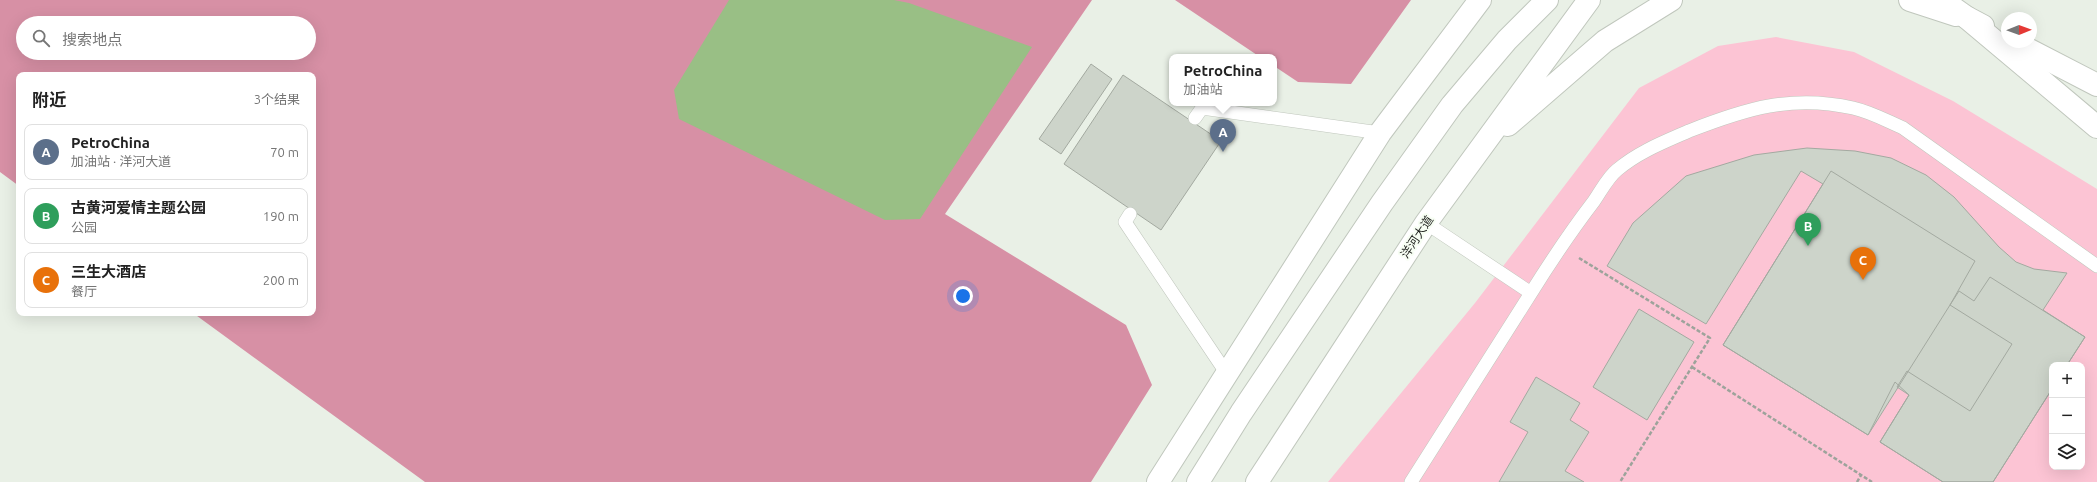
<!DOCTYPE html>
<html lang="zh">
<meta charset="utf-8">
<style>
body{margin:0;font-family:Ubuntu,"Noto Sans SC",sans-serif;background:#f2f2f2;color:#222}
.controls{position:absolute;right:12px;bottom:12px;display:grid;overflow:hidden;border-radius:8px;box-shadow:0 4px 16px #0002}
.controls button{width:36px;height:36px;display:grid;place-items:center;padding:0;border:0;border-bottom:1px solid #e0e0e0;background:#fff;color:#222;font:20px sans-serif}
.compass{position:absolute;left:2001px;top:12px;width:36px;height:36px;border-radius:50%;background:#fff;box-shadow:0 4px 16px #0002;rotate:89deg}
.you{position:absolute;left:963px;top:296px;width:14px;height:14px;margin:-10px;border:3px solid #fff;border-radius:50%;background:#1a73e8;box-shadow:0 0 0 6px #1a73e833}
.badge{display:grid;place-items:center;width:26px;height:26px;border-radius:50%;background:#b45309;color:#fff;font-size:13px;font-weight:700}
.pin{position:absolute;translate:-50% -33px;filter:drop-shadow(0 1px 2px #0008)}
.pin::after{content:'';position:absolute;top:21px;width:14px;height:12px;background:inherit;clip-path:polygon(0 0,100% 0,50% 100%)}
.popup{position:absolute;left:1169px;top:54px;width:108px;height:52px;box-sizing:border-box;display:grid;place-content:center;border-radius:8px;background:#fff;filter:drop-shadow(0 1px 3px #0005);font-size:13px;white-space:nowrap;color:#767676}
.popup b{font-size:15px;color:#222}
.popup::after{content:'';position:absolute;left:50%;top:100%;margin-left:-8px;border:8px solid transparent;border-top-color:#fff}
.list{margin:0;padding:0;list-style:none}
h2{display:flex;justify-content:space-between;align-items:center;height:52px;margin:0;padding:0 16px;font-size:17px}
h2 small{font-size:13px;font-weight:400;color:#767676}
.list li{display:grid;grid-template-columns:26px 1fr auto;gap:12px;align-items:center;box-sizing:border-box;height:56px;margin:0 8px 8px;padding:0 8px;border:1px solid #e0e0e0;border-radius:8px}
.list b{display:block;font-size:15px;white-space:nowrap}
.list p{margin:0;font-size:13px;white-space:nowrap;color:#767676}
.list em{font-size:13px;font-style:normal;color:#767676}
.icon{flex:none;width:22px;height:22px;fill:none;stroke:currentColor;stroke-width:2;stroke-linecap:round;stroke-linejoin:round}
.map{position:relative;flex:none;width:2097px;height:482px;overflow:hidden}
.search{position:absolute;background:#fff;box-shadow:0 4px 16px #0002;left:16px;top:16px;width:300px;height:44px;display:flex;align-items:center;gap:10px;box-sizing:border-box;padding:0 14px;border-radius:22px;color:#767676;font-size:15px}
.panel{position:absolute;background:#fff;box-shadow:0 4px 16px #0002;left:16px;top:72px;width:300px;height:244px;border-radius:8px}
.map>svg:first-child{display:block}
</style>
<div class="map">
<svg width="2097" height="482" viewBox="0 0 2097 482">
<rect width="100%" height="100%" fill="#e9f0e6"/>
<path fill="#fcc4d4" fill-rule="evenodd" d="M1776,37L1854,52L1953,101L2097,189V482H1328L1475,303L1639,88L1718,46ZM2052,365H2082V467H2052Z"/>
<path fill="#d790a5" fill-rule="evenodd" d="M0,0H1092L945,214L1126,325L1152,385L1091,482H425L193,313H313V75H19V186L0,172ZM23,23H309V53H23Z
M1175,0H1411L1351,84L1298,82L1274,66V57H1260Z"/>
<path fill="#99bf85" d="M729,0H894L909,3L1032,47L920,219L885,220L679,119L674,90Z"/>
<path fill="#cdd4ca" stroke="#a3a9a0" d="M1091,64L1112,79L1061,154L1039,139Z
M1123,75L1221,141L1161,230L1064,164Z
M1807,148L1855,151L1891,158L1926,175L1954,197L1999,247L2016,262L2034,269L2067,273L2043,310L2085,337L2067,365H2052V389L1993,482H1943L1880,442L1909,395L1895,382L1868,435L1723,345L1823,184L1801,171L1706,324L1607,266L1633,223L1686,176L1754,155Z
M1831,171L1975,261L1950,305L1868,435L1723,345Z
M1990,277L2085,337L2067,365H2052V389L1993,482H1943L1880,442L1909,395L1897,387L1907,371L1970,411L2012,344L1950,305L1959,291L1974,301Z
M1639,309L1694,342L1647,420L1593,387Z
M1536,377L1580,403L1570,420L1589,432L1565,471L1584,482H1499L1528,432L1510,422Z"/>
<g fill="none" stroke-linecap="round" stroke-linejoin="round">
<g stroke="#c0c7bd" stroke-width="14">
<path id="service" d="M1195,118L1202,108L1380,133
M1130,214L1125,222L1227,374
M1531,293C1551,261 1571,231 1594,201C1601,191 1608,177 1617,170C1638,152 1664,142 1689,131C1745,109 1792,94 1853,108C1871,112 1887,121 1903,128L2097,266
M1411,482L1531,293L1426,223"/>
</g>
<g stroke="#c0c7bd" stroke-width="24">
<path id="primary" d="M1910,0L1956,15
M1942,0L1966,17L1983,26
M2014,42L2097,85
M1508,125L1605,41L1671,0
M1158,482L1380,133L1480,0
M1257,482L1426,223L1589,0"/>
</g>
<g stroke="#c0c7bd" stroke-width="24">
<path id="trunk" d="M1966,17L2097,127
M1198,482L1241,413L1382,203L1452,105L1507,40L1547,0"/>
</g>
<path stroke="#9da39b" stroke-width="2.5" stroke-dasharray="4 2" stroke-linecap="butt" d="M1579,258L1710,338L1620,482
M1692,367L1872,482
M1857,482L1861,475"/>
<use href="#service" stroke="#fff" stroke-width="13"/>
<use href="#primary" stroke="#fff" stroke-width="22"/>
<use href="#trunk" stroke="#fff" stroke-width="22"/>
</g>
<g text-anchor="middle" stroke-width="4" stroke-linejoin="round" paint-order="stroke">
<g font-size="12" fill="#1d1f1c" stroke="#f7fef3">
<text transform="translate(1417 237) rotate(-56)" y="4">洋河大道</text>
</g>
</g>
</svg>
<div class="controls">
<button>+</button>
<button>−</button>
<button><svg class="icon" aria-label="layers" viewBox="0 0 24 24"><path d="M12 4l9 5-9 5-9-5zM3 14l9 5 9-5"/></svg></button>
</div>
<svg class="compass" viewBox="-18 -18 36 36"><path d="M0-13l5 13h-10z" fill="#e53935"/><path d="M0 13l5-13h-10z" fill="#767676"/></svg>
<div class="you"></div>
<div class="pin badge" style="left:1223px;top:152px;background:#5c6f8a">A</div>
<div class="popup"><b>PetroChina</b>加油站</div>
<div class="pin badge" style="left:1808px;top:246px;background:#2e9e5b">B</div>
<div class="pin badge" style="left:1863px;top:280px;background:#e8710a">C</div>
<div class="search"><svg class="icon" aria-label="search" viewBox="0 0 24 24"><circle cx="10" cy="10" r="6"/><path d="M15 15l6 6"/></svg>搜索地点</div>
<section class="panel">
<h2>附近<small>3个结果</small></h2>
<ul class="list">
<li><span class="badge" style="background:#5c6f8a">A</span><div><b>PetroChina</b><p>加油站 · 洋河大道</p></div><em>70 m</em></li>
<li><span class="badge" style="background:#2e9e5b">B</span><div><b>古黄河爱情主题公园</b><p>公园</p></div><em>190 m</em></li>
<li><span class="badge" style="background:#e8710a">C</span><div><b>三生大酒店</b><p>餐厅</p></div><em>200 m</em></li>
</ul>
</section>
</div>
